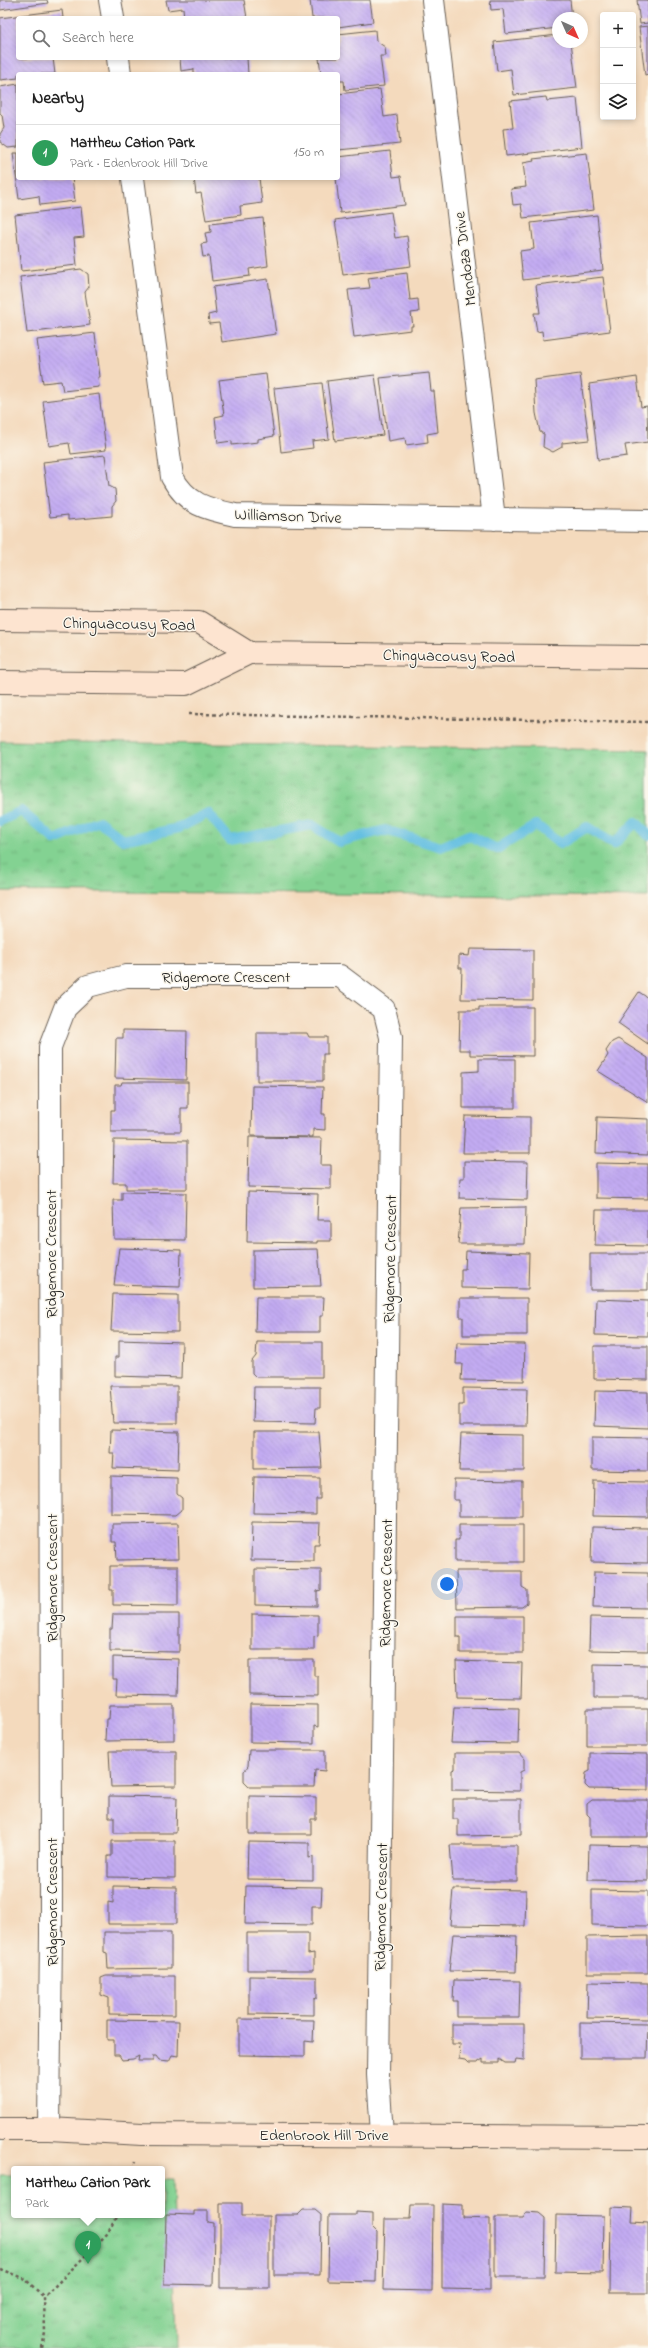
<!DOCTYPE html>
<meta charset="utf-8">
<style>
body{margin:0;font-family:"Indie Flower",sans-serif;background:#f6f6f6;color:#222}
.controls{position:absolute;right:12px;top:12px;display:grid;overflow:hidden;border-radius:4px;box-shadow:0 2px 6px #0003}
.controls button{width:36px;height:36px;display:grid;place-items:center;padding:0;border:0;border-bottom:1px solid #e0e0e0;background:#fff;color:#222;font:20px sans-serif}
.compass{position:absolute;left:552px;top:12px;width:36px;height:36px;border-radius:50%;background:#fff;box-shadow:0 2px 6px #0003;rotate:135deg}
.you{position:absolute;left:447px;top:1584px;width:14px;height:14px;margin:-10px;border:3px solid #fff;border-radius:50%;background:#1a73e8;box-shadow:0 0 0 6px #1a73e833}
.badge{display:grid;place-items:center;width:26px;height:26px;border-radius:50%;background:#7c3aed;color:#fff;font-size:13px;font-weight:700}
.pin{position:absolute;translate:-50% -33px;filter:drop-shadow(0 1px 2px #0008)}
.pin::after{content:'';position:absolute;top:21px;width:14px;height:12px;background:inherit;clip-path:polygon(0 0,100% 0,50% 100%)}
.popup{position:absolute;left:11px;top:2166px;width:154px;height:52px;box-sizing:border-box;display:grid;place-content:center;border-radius:4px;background:#fff;filter:drop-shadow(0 1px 3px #0005);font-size:13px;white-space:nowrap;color:#767676}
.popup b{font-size:15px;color:#222}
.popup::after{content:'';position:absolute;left:50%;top:100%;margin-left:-8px;border:8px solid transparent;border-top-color:#fff}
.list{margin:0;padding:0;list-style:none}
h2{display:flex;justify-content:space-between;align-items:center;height:52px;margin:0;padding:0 16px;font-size:17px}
h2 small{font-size:13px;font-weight:400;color:#767676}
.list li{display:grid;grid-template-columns:26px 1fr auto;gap:12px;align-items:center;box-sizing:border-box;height:56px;padding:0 16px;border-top:1px solid #e0e0e0}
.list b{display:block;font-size:15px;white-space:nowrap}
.list p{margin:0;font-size:13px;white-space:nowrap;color:#767676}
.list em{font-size:13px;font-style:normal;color:#767676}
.icon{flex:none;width:22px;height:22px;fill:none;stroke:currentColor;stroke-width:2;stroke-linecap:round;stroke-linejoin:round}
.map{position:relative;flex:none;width:648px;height:2348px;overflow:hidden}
.search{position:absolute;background:#fff;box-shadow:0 2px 6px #0003;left:16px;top:16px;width:324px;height:44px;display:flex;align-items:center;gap:10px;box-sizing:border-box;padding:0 14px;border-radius:4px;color:#767676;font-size:15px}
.panel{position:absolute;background:#fff;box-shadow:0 2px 6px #0003;left:16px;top:72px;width:324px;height:108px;border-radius:4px}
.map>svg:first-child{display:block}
</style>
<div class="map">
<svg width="648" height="2348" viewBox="0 0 648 2348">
<defs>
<pattern id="park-tufts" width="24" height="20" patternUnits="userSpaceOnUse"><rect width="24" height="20" fill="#83d292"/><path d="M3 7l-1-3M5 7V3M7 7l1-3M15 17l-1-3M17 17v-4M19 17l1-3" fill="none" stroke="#71b47d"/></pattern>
<pattern id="building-back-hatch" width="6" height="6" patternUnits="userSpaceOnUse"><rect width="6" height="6" fill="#c2abf2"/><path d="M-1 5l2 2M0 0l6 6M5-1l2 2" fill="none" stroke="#a693cf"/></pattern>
</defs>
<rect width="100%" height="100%" fill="#fbf7ec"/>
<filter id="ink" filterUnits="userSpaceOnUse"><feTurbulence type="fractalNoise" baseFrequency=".025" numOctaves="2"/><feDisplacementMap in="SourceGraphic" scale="8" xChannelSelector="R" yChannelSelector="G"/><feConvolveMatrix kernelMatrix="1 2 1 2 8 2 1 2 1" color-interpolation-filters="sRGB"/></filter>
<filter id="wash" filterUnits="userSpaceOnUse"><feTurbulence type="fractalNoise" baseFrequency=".012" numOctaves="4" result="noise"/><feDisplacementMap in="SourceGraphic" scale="16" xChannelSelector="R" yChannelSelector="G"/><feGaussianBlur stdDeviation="0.9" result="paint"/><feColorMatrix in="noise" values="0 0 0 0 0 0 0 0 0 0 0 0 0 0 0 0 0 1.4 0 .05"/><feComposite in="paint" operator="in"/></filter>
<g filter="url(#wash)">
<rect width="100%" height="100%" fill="#f4dabd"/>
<path fill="url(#park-tufts)" stroke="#507757" d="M0,741L648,750V897L0,891Z
M0,2176H14V2215H162V2180H173L177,2348H0Z"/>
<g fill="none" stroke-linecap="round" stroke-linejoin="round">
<path stroke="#63bfe1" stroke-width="10" d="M0,821L21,811L55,840L99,821L123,840L179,828L208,813L230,840L312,825L339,842L385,830L441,847L468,835L497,849L536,825L560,844L587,827L614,844L636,822L648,835"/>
</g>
<g id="blocks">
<path fill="url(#building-back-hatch)" d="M0,0H47L48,3L0,10Z
M166,0H244L247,18H184L183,8L168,10Z
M310,0H370L373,22L338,27V18H312Z
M490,0H570L572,18H558V28L506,34L503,9L491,10Z
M637,0H648V23L640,24Z
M62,10L63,18H18V58H53L55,74H18V78L0,80V18Z
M648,26V74L645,75L639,27Z
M375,30L376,41L385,47L386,56H380L384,86L345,90L344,81H338V74H321L319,58H338V34Z
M558,35V42H571L577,88L514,95L511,69L497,71L494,42Z
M180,58H247L248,74H194V69L181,71Z
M18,84V147L8,148L0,142V134L4,128L2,115L0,113V87Z
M380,89L384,117L397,115L400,144L338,150V94Z
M546,97L547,101L577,98L582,147L506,156L503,129L513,128L510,101Z
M390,151L393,177L401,176L405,205L340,213L336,178H338V157Z
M13,153H18V178H72L75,201L40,205L39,196L19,199Z
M587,153L594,210L523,218L521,204L513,205L511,189L526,187L523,163L534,161L533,159Z
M194,178H259L262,203L240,206L241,215L206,220L201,193L196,194Z
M81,207L84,237L74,238L77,265L21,271L15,215Z
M391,212L395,238L407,236L411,266L343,275L335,220Z
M597,215L603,270L523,280L520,251L534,249L531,223Z
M263,218L268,266L249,269L250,276L212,281L209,256L203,257L201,244L207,243L205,233L211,232L210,224Z
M81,269L88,274L89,287L85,292L90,325L27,333L20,277Z
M407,273L410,300L418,299L419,312L411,313L413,326H411V330L354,337L348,290L370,288L368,278Z
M603,277L610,331L543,340L542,331L537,332L534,313H540L536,285Z
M268,279L276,334L222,342L219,323L209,324L208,315L216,313L213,287Z
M95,333L100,377H98L99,387L63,391L61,381L43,383L37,340Z
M429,373L431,391H434L438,432L427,434L428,442L406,445L405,438L388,441L380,378Z
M266,374L274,436L258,439V442L232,445V441L218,443L215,417L224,415L219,380Z
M580,374L589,440L562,443V447L553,452L543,447L544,434L540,432L536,413L534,380Z
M375,375L383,435L335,441L327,381Z
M637,377L641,407L647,406L648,442L625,445L627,456L598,460L589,384Z
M322,383L329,439L312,441L313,448L281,452L274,388Z
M99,394L106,450L71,454L69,443L49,446L43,401Z
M105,455L109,486L115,489L116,501L112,506V516L68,520V515L50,517L43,462Z
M470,949L533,950V1000L461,999L462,968H459V955L469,956Z
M639,992L648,998V1044L618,1023Z
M479,1007H533V1056L470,1055V1050H459L460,1010H479Z
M123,1030L187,1031L186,1080L115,1078L116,1038H123Z
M257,1033H307L309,1037H327V1054H323V1081H257Z
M618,1039L648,1058V1102L598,1071L608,1055L606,1051L612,1042Z
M479,1059H515V1108H463V1072L479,1071Z
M122,1082H188V1108H181V1132H111V1110H115V1085H121Z
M252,1086L323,1087L322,1114H325V1130L313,1129V1137L251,1136Z
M465,1116L530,1117V1153H463Z
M597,1117L648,1119V1155L596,1153Z
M249,1137L322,1138L321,1165H331V1189L248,1187Z
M114,1140L187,1141V1189H126V1183H113Z
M464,1161L528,1162L527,1200L459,1198L460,1178H464Z
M596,1163L648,1164V1199L596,1198Z
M122,1192L186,1193L185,1240L114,1239L113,1200H122Z
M248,1192L318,1194L317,1220H331V1241H317V1243L247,1242Z
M526,1207L525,1244H458L461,1208Z
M596,1210H648V1246L595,1245Z
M119,1248L181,1250L180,1287L114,1285Z
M318,1249L321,1286L253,1287V1250Z
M466,1251L529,1253L528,1289L461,1288V1269H465Z
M590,1254H648V1290H590Z
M113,1294L178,1295V1332L111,1331Z
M256,1297H324L323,1316H320V1332H255Z
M460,1298H527V1335H463V1317H460Z
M596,1299L648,1301V1336L595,1335Z
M119,1340L182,1342L181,1378L115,1376V1357H119Z
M257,1342H322V1377H256L252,1373V1361L256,1356Z
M457,1343L525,1344L524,1381L461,1380L462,1364H456Z
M594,1346H648V1380L594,1379Z
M110,1386H177V1423H113Z
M254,1387H320V1408H316L315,1423L253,1422Z
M463,1388L527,1389L526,1426H459V1405H463Z
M595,1391L648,1392V1428L594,1426Z
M111,1430L179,1432L178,1470L113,1468L114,1453H110Z
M254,1432H319L322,1468L254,1469Z
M461,1434L524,1435V1471H459Z
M592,1437L648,1438V1471L592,1470Z
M111,1476L177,1478V1494L182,1498V1510L176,1515L111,1514Z
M254,1477L320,1478V1499H316V1514L253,1513Z
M454,1480L522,1481V1517H459V1500H454Z
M594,1481L648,1482V1517L593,1516Z
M252,1522L320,1523L319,1544H314V1561L251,1560Z
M178,1523L179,1559L117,1560L116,1542H112V1524Z
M459,1525H523V1562H455V1540H459Z
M592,1527L648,1528V1563L591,1562Z
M110,1566H178V1606L113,1605V1590H110Z
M255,1569L321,1570V1590L317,1591V1606L255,1605Z
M456,1571H522V1587L527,1590V1603L522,1607L457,1608Z
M594,1572L648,1573V1608L593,1607Z
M113,1614H179V1652L110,1651V1629H112Z
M252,1614L318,1615V1635L314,1636V1650H252Z
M457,1616H523V1653H460V1637H457Z
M590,1617L648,1618V1651L589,1650Z
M113,1657L179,1659L178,1696L116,1695L117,1679H113Z
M249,1660H314V1676H318V1696L249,1695Z
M456,1661L522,1663L521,1698L457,1697Z
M594,1664L648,1665V1698H594Z
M250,1704L318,1705V1727L314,1726V1743L250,1742Z
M110,1705H174V1740L105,1741L106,1719H109Z
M454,1707L519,1708L518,1744L451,1743Z
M587,1709H648V1746H587Z
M249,1750H325V1771L315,1770L314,1787H249L244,1782V1771L248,1766Z
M109,1751H176V1786L111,1787Z
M455,1753H519L524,1759V1770L520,1772V1791L452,1790V1770L455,1769Z
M590,1753L648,1754V1790L589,1789L585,1785L586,1773L590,1771Z
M109,1796L177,1797L176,1833H114V1817H109Z
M249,1796L316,1797V1819H311V1834H249Z
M453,1799H521V1835L458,1836V1819H453Z
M592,1800H648V1837H590V1817L587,1814V1804Z
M112,1841H175V1878L108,1877V1856H112Z
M248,1842L309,1843V1858L313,1857V1880L247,1879Z
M450,1845H517V1881H453Z
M589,1845L648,1846V1881L588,1880Z
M113,1886L176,1887V1924H108V1902L113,1903Z
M246,1886L322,1887L321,1906H312V1925L245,1924Z
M453,1889L526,1890L525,1926L450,1925Z
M592,1890L648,1891V1926L592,1925Z
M104,1932H171V1968L108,1969L107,1953L104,1952Z
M247,1933H308V1954L314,1953V1970H247Z
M453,1934L517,1936L516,1972L449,1971Z
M648,1936V1973H587V1937Z
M106,1976H175V2015L109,2014V1998L101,1995V1978Z
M249,1976L317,1977V1998L314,1999V2015L249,2014Z
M454,1980L520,1981L519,2017H457V2001H453Z
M588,1982L648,1983V2019L587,2018Z
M239,2019L314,2020L313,2042L305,2041V2056L239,2055Z
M107,2020L179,2021L178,2056L172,2055L169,2061L159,2060L156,2056H153V2061H138L139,2056L133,2059L122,2060L119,2055H114V2040H107Z
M580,2023L648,2024L647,2058H580Z
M452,2024H524V2060L516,2059L515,2063H505L499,2059V2063H483V2059L477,2063H468L465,2060L459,2059L460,2044H452Z
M220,2203H242V2216H269V2288H220Z
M442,2204L463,2205V2218L490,2219V2290L442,2289Z
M411,2205H433L432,2291L383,2290L385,2219H410Z
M611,2207L633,2208L632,2222L648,2223V2293H610Z
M303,2210H315L321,2215L320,2275H274V2215H298Z
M194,2211H208V2222L214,2223L213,2285L164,2284L166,2214L194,2215Z
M356,2212L372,2213V2227L377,2232L376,2282L328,2281L329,2215H356Z
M527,2212L539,2213L545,2218L544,2277H495V2218H523Z
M556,2215L604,2216L603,2273L555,2272Z"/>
</g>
</g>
<g filter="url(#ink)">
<use href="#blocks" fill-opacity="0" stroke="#685e54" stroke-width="1"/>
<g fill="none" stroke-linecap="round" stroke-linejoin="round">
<g stroke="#685e54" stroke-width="24">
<path id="street" d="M110,0L113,18
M433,0L494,519
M118,58L120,74
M133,178L172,477C187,505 207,509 235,515L648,521
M49,2129L51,1932L50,1047L65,1008L88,986L126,976H340L384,1009L391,1037L378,2075L382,2134"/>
</g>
<g stroke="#685e54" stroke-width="24">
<path id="secondary" d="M0,620L199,622L249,653
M0,682L186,684L249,653L648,657
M0,2129H49L142,2134L648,2137"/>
</g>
<path stroke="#685e54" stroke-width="2.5" stroke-dasharray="3 3" stroke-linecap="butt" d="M189,714L648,722
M133,2169L135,2162
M0,2269L25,2279L44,2297
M42,2348L45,2333L44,2297L108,2233L117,2215"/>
<use href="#street" stroke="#fff" stroke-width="22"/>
<use href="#secondary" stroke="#fde4d0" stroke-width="22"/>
</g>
</g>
<g text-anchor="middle" stroke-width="3" stroke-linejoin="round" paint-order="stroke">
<g font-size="16" fill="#1c1c1c" stroke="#fbf7ec">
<text transform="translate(464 259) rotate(-97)" y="6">Mendoza Drive</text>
<text transform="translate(288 515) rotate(2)" y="6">Williamson Drive</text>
<text transform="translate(129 623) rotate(1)" y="6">Chinguacousy Road</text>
<text transform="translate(449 655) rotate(1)" y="6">Chinguacousy Road</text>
<text x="226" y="982">Ridgemore Crescent</text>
<text transform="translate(50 1254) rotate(-90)" y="6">Ridgemore Crescent</text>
<text transform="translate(389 1259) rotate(-89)" y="6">Ridgemore Crescent</text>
<text transform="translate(51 1578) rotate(-90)" y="6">Ridgemore Crescent</text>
<text transform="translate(385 1583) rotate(-89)" y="6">Ridgemore Crescent</text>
<text transform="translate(51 1902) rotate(-90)" y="6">Ridgemore Crescent</text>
<text transform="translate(380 1907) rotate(-89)" y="6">Ridgemore Crescent</text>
<text x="324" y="2140">Edenbrook Hill Drive</text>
</g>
</g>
</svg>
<div class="controls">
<button>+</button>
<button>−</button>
<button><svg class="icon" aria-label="layers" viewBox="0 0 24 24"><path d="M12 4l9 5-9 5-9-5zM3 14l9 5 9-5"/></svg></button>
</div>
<svg class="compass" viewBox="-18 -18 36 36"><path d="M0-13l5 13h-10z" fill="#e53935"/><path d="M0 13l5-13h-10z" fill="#767676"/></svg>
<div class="you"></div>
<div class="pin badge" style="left:88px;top:2264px;background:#2e9e5b">1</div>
<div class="popup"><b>Matthew Cation Park</b>Park</div>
<div class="search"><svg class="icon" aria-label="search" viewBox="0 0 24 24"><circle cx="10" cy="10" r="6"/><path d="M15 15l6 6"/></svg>Search here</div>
<section class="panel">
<h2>Nearby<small></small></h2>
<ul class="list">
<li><span class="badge" style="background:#2e9e5b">1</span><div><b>Matthew Cation Park</b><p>Park · Edenbrook Hill Drive</p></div><em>150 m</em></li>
</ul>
</section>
</div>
